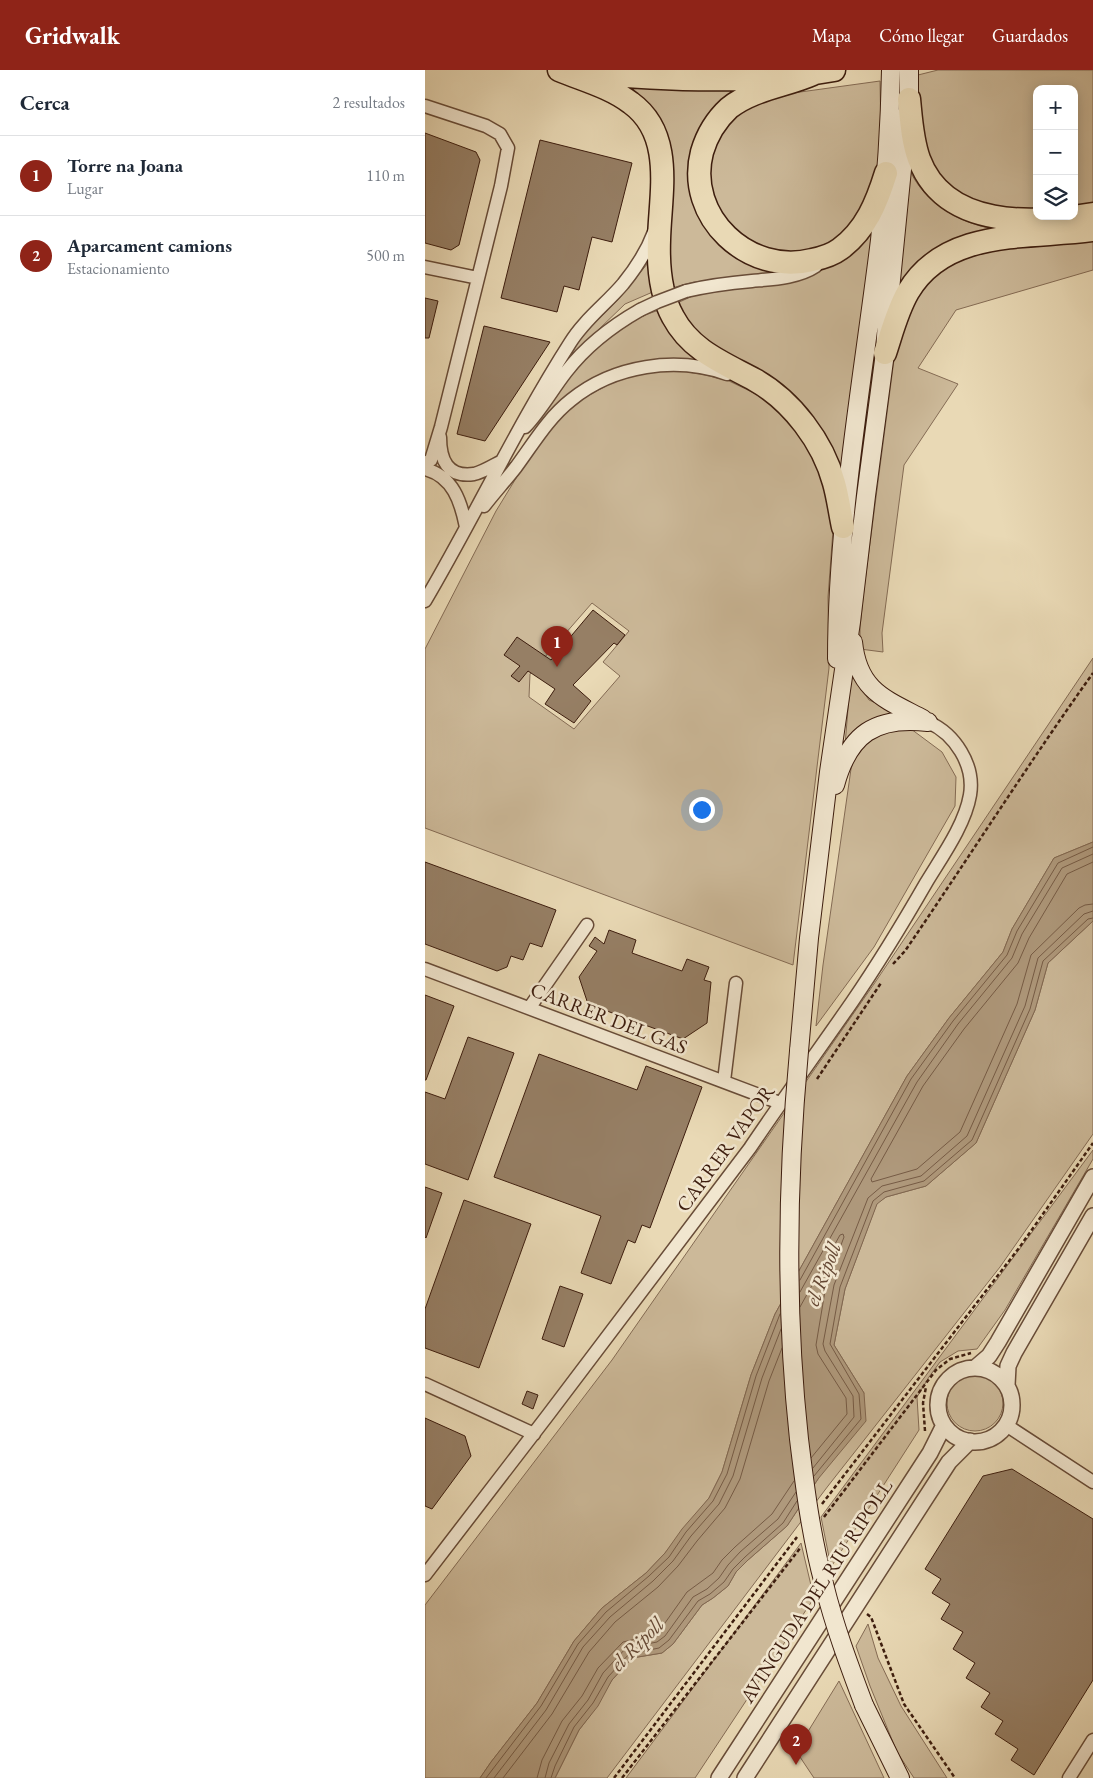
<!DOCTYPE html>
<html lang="es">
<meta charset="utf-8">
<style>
body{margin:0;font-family:"EB Garamond",serif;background:#f6f6f7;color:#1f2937}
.controls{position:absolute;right:15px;top:15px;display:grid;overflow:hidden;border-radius:10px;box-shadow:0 2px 12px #0003}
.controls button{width:45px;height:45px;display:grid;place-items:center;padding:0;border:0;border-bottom:1px solid #e0e1e3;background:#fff;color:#1f2937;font:25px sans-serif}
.you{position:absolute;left:276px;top:739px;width:18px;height:18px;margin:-12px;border:4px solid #fff;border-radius:50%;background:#1a73e8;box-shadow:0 0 0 8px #1a73e833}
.badge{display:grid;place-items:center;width:32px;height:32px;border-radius:50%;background:#8f2418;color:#fff;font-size:16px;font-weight:700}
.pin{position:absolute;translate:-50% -41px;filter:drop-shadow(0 1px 2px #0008)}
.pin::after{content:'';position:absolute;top:26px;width:18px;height:15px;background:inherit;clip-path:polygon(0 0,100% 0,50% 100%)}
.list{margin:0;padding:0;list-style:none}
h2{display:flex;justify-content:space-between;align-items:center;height:65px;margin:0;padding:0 20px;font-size:21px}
h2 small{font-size:16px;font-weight:400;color:#747a83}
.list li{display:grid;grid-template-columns:32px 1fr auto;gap:15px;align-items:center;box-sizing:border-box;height:80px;padding:0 20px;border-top:1px solid #e0e1e3}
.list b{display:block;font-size:19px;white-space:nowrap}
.list p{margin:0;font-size:16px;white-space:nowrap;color:#747a83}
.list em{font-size:16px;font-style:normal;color:#747a83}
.icon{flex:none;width:28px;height:28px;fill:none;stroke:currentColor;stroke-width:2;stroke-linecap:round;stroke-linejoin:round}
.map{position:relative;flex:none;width:668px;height:1708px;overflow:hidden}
header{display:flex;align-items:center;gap:30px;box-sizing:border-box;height:70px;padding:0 25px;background:#8f2418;color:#fff}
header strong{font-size:24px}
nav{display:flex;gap:28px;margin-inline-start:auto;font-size:18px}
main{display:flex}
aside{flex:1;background:#fff}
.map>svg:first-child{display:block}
</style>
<header>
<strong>Gridwalk</strong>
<nav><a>Mapa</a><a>Cómo llegar</a><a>Guardados</a></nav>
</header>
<main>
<aside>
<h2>Cerca<small>2 resultados</small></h2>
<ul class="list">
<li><span class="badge">1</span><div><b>Torre na Joana</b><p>Lugar</p></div><em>110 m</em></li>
<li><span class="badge">2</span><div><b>Aparcament camions</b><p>Estacionamiento</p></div><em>500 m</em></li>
</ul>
</aside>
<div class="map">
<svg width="668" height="1708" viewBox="0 0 668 1708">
<rect width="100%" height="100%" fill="#e9d9b5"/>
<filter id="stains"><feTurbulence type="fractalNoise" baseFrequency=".004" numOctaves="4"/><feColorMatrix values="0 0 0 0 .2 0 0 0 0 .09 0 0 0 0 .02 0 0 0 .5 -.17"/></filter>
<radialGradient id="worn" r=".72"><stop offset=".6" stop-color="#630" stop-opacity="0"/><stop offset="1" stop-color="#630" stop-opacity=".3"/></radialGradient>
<path fill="#ccb999" stroke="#846b54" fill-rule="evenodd" d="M513,0H668V133L649,136V19H612V140L598,141L545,134L501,91L492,42L493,5Z
M455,11L456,67L452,100L443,133L412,172L365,187L312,168L283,120L289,69L315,40L328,33L368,23Z
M208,16L318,17L306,29L272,128L362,201L269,212L243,219L245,130L207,21Z
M485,101C501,134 533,152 568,159L472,229Z
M448,154L444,198L417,397H413L406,380L285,279L248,235L274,223L338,216Z
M668,168V200L531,240L493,298L533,314L479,395L457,563L458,582L435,579V557L439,519L472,267L488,225L540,180Z
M227,188L230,221L200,234L143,289L157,266L193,230Z
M237,239L275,288L273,291L253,289H235L214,293L148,322L132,334L119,348L116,346L150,298L185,265L214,247Z
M232,301H257L281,305L304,311L329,323L350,337L368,355L394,392L408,460L403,527L404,598L368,895L0,758V579L71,441L104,387L121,363L147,335L168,323L188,312L206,306ZM167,533L204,561L178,592L195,606L149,659L104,627L105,604Z
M668,588V772L629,788L587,859L578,882L524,948L482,1006L350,1244L326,1305L297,1402L284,1428L240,1483L221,1503L177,1538L149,1571L112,1633L66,1692L55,1708H0V1535L187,1290L449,914Z
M426,603L444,630L469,641L441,654L420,675Z
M482,656L517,682L531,707L530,736L449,877L391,956L398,895L426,699L432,678L452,666Z
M668,851V1064L575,1197L403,1416L182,1708H130L154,1660L164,1647L187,1610L207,1588L237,1583L248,1574L277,1535L288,1528L303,1516L311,1502L323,1490L362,1456L393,1409L439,1323L409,1275L420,1219L452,1133L461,1127L501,1116L551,1073L610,940L623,893Z
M668,1080V1089L580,1240L552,1279L533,1281L515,1292L504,1307L492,1327L494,1360L406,1497L396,1447Z
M522 1333a28 28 0 1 1 56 0a28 28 0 1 1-56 0Z
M376,1473L389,1528L270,1708H201Z
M443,1554L453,1588L476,1636L522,1708H489L472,1682L445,1616L431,1576Z
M414,1611L459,1708H389L371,1681Z"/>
<path fill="#af997c" stroke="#816750" d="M668,772V851L623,893L610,940L551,1073L501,1116L461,1127L452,1134L420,1219L409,1275L439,1323L441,1351L393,1409L362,1456L323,1490L311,1502L303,1516L288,1528L277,1535L248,1574L237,1583L207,1588L187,1610L173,1636L154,1660L130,1708H55L66,1692L112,1633L149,1571L177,1538L221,1503L240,1483L257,1459L284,1428L297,1402L326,1305L350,1244L482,1006L524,948L578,882L587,859L629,788Z"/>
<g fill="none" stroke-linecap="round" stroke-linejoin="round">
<path stroke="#765b45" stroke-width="1" d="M668,792L642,804L604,868L593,893L539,959L498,1016L446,1109L447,1112L492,1099L535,1062L592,934L606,885L654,838L660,835L668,834
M375,1210L486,1009L528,951L582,885L592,861L633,793L668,777
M375,1222L492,1012L533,954L587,888L597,864L637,798L668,784
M375,1237L415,1165L418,1164L419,1167L401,1215L391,1275L393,1284L421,1328L422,1344L386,1388
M388,1398L429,1347L428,1326L400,1281L398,1274L409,1215L443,1128L457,1116L496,1106L542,1066L600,936L613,888L659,844L668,841
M389,1406L436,1349L434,1324L405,1274L415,1217L448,1131L459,1122L499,1111L547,1070L605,939L618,891L663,849L668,848
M61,1708L116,1636L153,1574L181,1542L224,1506L244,1487L261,1462L288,1431L302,1404L331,1306L355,1244
M69,1708L121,1640L158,1577L185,1547L228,1511L248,1491L266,1466L294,1434L308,1406L337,1308L356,1259
M78,1708L127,1644L164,1582L190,1552L233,1517L253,1496L272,1471L300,1438L315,1409L344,1311L357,1278
M112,1708L117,1690L137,1651L157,1626L173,1598L198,1572L228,1565L235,1560L262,1522L288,1503L297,1490L310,1477L347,1444L369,1411
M120,1708L124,1693L144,1654L163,1630L178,1603L201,1578L232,1572L240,1566L268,1527L282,1519L294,1508L303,1495L315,1482L353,1449L371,1422
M126,1708L130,1696L149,1657L168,1633L183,1607L204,1584L234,1578L244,1570L273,1531L285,1524L299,1512L308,1499L320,1487L358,1453L372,1431"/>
</g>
<path fill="#967f65" stroke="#3d1d0e" d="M0,63L51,82L55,90L34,175L26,180L0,173Z
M115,70L207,93L187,172L167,167L154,220L139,216L132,242L76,228Z
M0,228L13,231L4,268H0Z
M59,256L125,272L60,371L32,364Z
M168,540L200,565L192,575L189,573L148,615L166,631L149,653L120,634L130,619L103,601L94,612L86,606L95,596L79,585L92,567L126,590Z
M0,792L131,840L117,877L105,873L98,890L86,886L82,897L72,901L0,874Z
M184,860L211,870L207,883L257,901L262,889L284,897L279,910L286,912L282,953L258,969L163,934L154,907L172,881L164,876L170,867L179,874Z
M0,925L29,936L1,1010H0Z
M43,967L89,983L43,1110L0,1094V1022L20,1029Z
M114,984L212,1020L221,996L277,1017L225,1158L217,1155L210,1173L203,1170L186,1214L156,1203L176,1146L69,1107Z
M0,1117L17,1123L1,1168L0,1167Z
M39,1130L106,1154L54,1298L0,1278V1239Z
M135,1216L158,1224L139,1277L117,1269Z
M102,1321L113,1325L108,1339L97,1334Z
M0,1348L40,1366L46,1386L7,1439L0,1436Z
M587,1399L668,1449V1610L609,1705L586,1690L593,1679L570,1664L578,1651L556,1637L565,1623L541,1608L550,1593L528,1579L538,1562L516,1549L525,1534L507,1523L516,1509L500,1499L558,1406Z"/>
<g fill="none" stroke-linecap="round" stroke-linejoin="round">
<g stroke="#684c38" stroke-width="15">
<path id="minor" d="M0,36L61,56L75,64L83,78L76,116L16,357L6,390L0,393
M0,197L53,208
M261,221C282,216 304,213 327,211C348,209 373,208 391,196
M100,357C116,340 127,320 141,302C161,276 187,256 215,240
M15,367C15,389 22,408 49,404C58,402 69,395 77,391
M0,399C28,406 36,432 41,457
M59,436C69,423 80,411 91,397C108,374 123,348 146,330C189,295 251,286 302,304
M0,531C50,446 92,356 145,273C159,250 181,234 198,214C211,198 222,181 229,162
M0,899L355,1033
M105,937L162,855
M299,1011L311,913
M0,1314L109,1364
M581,1355L668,1412
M0,1505L123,1345L325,1078C358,1029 393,981 427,932C453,894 478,853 501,813C516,788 540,755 545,725C550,695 530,664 503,652
M644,1708L668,1670"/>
</g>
<g stroke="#684c38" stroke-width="18">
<path id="tertiary" d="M550,1298L564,1286L573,1272L668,1107
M513 1335a37 37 0 1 1 74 0a37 37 0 1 1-74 0Z
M582,1315L583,1296L589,1283L668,1146
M294,1708L505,1383L519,1355
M320,1708L524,1392L545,1371"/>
</g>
<g stroke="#3d1d0e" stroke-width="20">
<path id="secondary" d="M428,572C433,621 460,629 498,649
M412,589C412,449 438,309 455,170C461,114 465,57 466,0
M410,715C424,664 450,646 503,652
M374,981L384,868L404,702L426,552L441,426L460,283L462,250L484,29V0
M439,1635L475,1708"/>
</g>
<g stroke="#3d1d0e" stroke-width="25">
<path id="motorway" d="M134,0C158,10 185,17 206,33C250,65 235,124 234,170C233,197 235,224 248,247C266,281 299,293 330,310C367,331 398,372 409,413C413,427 415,443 418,457
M156,2C235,10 331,14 409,0
M388,4C361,16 328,19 304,38C291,50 282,65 277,82C260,147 324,206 387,190C397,188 407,185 415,179C441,160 452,132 461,103
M484,29C486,49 487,70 494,89C520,159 608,154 668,144
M460,283C467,262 472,241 483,222C521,157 605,169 668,160"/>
</g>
<path stroke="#3d1d0e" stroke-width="2.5" stroke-dasharray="4 2.5" stroke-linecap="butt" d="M468,894L480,881C543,789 603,694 668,603
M392,1009L456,913
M500,1361L498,1333L501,1317
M397,1434L594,1178L668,1073
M399,1447L511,1300L525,1289L546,1283
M442,1544L446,1547L479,1634L530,1708
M189,1708L372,1467
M197,1708L376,1477"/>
<use href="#minor" stroke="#f1e6cf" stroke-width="12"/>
<use href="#tertiary" stroke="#f1e6cf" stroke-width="15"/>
<use href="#secondary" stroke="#f1e6cf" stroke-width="18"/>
<use href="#motorway" stroke="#e9d9b5" stroke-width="22"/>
<g stroke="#684c38" stroke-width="15" stroke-linecap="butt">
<path id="minor-bridge" d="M215,240L232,232L261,221"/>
</g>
<g stroke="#3d1d0e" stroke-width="20" stroke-linecap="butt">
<path id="secondary-bridge" d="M374,981C362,1110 360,1240 374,1369C380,1418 386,1466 399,1514C409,1555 424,1595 439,1635"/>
</g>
<use href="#minor-bridge" stroke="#f1e6cf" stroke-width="12"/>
<use href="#secondary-bridge" stroke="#f1e6cf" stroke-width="18"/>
</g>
<g text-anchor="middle" stroke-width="5" stroke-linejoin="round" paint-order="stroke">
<g font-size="20" fill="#3d1d0e" stroke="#f1e6cf">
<text transform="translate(184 948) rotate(21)" y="7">CARRER DEL GAS</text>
<text transform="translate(300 1078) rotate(-54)" y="7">CARRER VAPOR</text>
<text transform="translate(391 1521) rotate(-57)" y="7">AVINGUDA DEL RIU RIPOLL</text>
</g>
<g font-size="21" font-style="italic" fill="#654834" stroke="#f1e6cf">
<text transform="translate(398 1204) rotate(-69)" y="7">el Ripoll</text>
<text transform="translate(212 1574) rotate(-45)" y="7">el Ripoll</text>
</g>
</g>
<rect width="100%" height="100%" filter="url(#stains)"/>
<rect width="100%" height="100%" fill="url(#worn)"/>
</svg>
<div class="controls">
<button>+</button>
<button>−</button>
<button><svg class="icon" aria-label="layers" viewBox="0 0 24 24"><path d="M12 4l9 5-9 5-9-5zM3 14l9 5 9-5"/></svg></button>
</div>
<div class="you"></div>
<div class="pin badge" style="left:132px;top:597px">1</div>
<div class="pin badge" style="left:371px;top:1695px">2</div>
</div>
</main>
